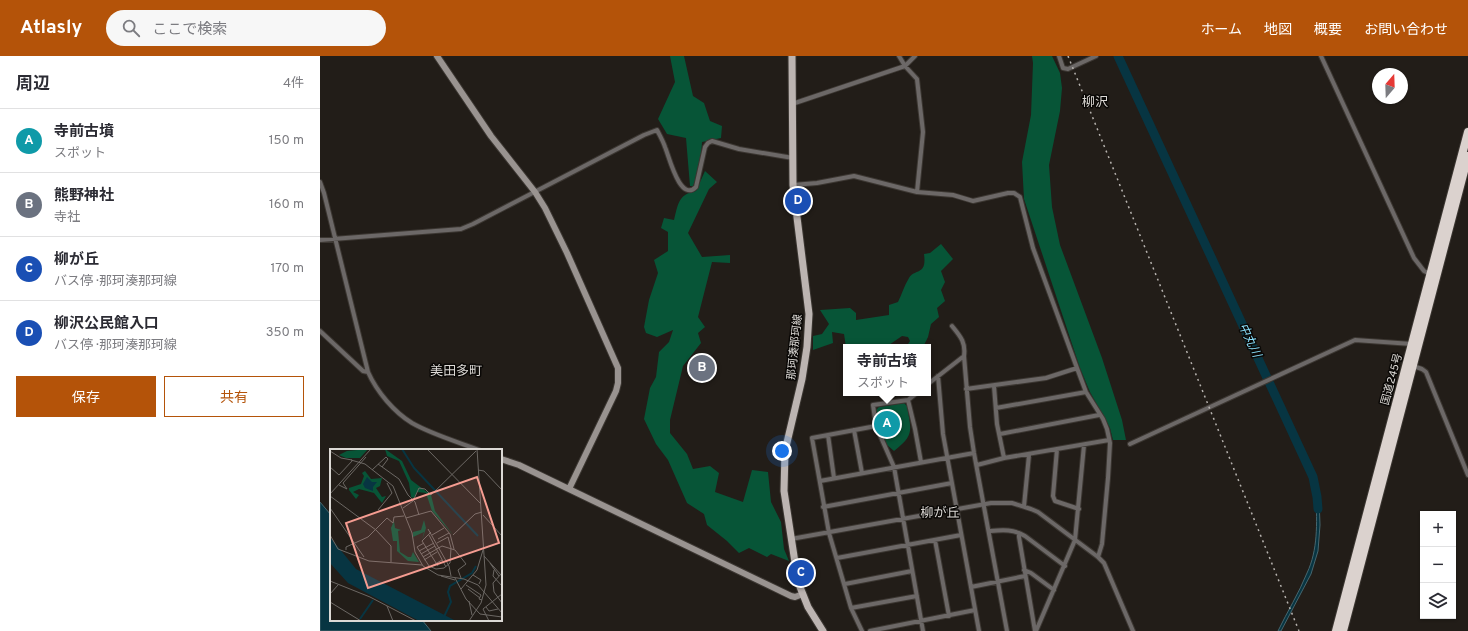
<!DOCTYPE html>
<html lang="ja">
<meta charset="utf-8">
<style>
body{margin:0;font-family:Overpass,"Noto Sans JP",sans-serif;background:#f7f7f7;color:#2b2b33}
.controls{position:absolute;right:12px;bottom:12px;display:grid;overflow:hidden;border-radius:0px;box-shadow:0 1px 3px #0004}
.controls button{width:36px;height:36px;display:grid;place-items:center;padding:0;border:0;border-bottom:1px solid #e1e1e2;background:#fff;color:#2b2b33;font:20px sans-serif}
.compass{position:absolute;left:1052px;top:12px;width:36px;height:36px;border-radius:50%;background:#fff;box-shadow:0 1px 3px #0004;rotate:19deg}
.you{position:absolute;left:462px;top:395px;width:14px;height:14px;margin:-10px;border:3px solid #fff;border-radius:50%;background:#1a73e8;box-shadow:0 0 0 6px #1a73e833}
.badge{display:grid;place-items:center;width:26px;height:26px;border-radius:50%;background:#b45309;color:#fff;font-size:13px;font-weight:700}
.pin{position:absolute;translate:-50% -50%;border:2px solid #fff;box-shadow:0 1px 4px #0006}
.popup{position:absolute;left:523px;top:288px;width:88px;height:52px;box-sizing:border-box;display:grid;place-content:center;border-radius:0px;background:#fff;filter:drop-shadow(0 1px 3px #0005);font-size:13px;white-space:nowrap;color:#7c7c81}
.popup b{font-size:15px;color:#2b2b33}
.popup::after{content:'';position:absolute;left:50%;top:100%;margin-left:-8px;border:8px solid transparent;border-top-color:#fff}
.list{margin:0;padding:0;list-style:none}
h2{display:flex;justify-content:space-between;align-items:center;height:52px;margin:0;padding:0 16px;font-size:17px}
h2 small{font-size:13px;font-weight:400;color:#7c7c81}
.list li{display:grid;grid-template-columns:26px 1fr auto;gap:12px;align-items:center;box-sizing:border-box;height:64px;padding:0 16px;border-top:1px solid #e1e1e2}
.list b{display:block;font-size:15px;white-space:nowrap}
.list p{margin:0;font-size:13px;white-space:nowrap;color:#7c7c81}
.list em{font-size:13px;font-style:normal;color:#7c7c81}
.actions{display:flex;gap:8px;padding:12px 16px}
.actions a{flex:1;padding:9px 0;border:1px solid #b45309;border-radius:0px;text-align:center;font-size:14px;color:#b45309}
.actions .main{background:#b45309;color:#fff}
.icon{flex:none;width:22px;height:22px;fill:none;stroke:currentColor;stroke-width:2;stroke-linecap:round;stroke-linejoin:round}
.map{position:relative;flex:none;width:1148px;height:575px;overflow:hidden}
header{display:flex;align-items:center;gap:24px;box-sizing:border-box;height:56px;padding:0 20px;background:#b45309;color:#fff}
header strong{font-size:19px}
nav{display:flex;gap:22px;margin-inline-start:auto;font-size:14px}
.search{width:280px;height:36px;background:#f7f7f7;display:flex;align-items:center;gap:10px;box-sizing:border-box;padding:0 14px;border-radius:22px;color:#7c7c81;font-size:15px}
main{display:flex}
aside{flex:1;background:#fff}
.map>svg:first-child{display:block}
</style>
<header>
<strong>Atlasly</strong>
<div class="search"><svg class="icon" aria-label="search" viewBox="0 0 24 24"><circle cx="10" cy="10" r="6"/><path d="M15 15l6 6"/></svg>ここで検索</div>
<nav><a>ホーム</a><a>地図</a><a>概要</a><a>お問い合わせ</a></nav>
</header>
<main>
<aside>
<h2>周辺<small>4件</small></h2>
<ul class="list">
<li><span class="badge" style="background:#0f9aa8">A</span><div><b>寺前古墳</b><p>スポット</p></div><em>150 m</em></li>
<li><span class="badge" style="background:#6b7280">B</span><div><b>熊野神社</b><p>寺社</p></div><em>160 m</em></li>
<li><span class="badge" style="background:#1a4fb4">C</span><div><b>柳が丘</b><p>バス停 · 那珂湊那珂線</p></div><em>170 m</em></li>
<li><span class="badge" style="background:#1a4fb4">D</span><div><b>柳沢公民館入口</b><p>バス停 · 那珂湊那珂線</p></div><em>350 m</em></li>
</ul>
<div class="actions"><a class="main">保存</a><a>共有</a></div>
</aside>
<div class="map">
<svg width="1148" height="575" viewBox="0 0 1148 575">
<rect width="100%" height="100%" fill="#221d18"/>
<path fill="#075537" d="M350,0H364L373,40L384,47L390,65L402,70L401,82L382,86C381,101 380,117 373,130H370L366,82L347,78L338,63L355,26Z
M712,0H732L740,17L742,32L740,55L729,109L732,151L740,189L782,302L802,364L806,384H793L790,372L770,336L760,312L704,143L702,106L711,59L713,7Z
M385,115L397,126L389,133L368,177L382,201L410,199V207L392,206L378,261L385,271L378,277L381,287L363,310L350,364V377L367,398L373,413L390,410L399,417L395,436L423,446L432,414L448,416L451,446L461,466L464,493L469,505L451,498L447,501L429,492L419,497L407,485L387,469L384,458L367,447L348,404L336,388L324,363L330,332L336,321L339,296L349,286L353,274L337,281L326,277L324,271L329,244L338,217L334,204L348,195V176L341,172L344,162L354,164C358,149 358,138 376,135Z
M621,188L633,203L621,215L625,226L621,234L625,245L617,252L619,261L611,268L608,281L603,291H586L590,285L588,281L582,280L566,291H526L524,278L512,276L513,287L493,294V280L502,278L509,268L500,254L530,252L536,257V264L569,259V249L578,246C582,238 584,230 589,222C595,212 607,220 604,198L610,197Z
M584,347L587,350C591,374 595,379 574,395L566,388L556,354L559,351Z"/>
<path fill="#073542" stroke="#47666e" d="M996,441H999L1000,469L998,495L991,518L961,575H958C967,556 979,537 987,517C998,494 997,467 996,441Z
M0,446L11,459V564H102L111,575H0Z"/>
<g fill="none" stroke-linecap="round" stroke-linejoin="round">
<path stroke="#073542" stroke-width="9" d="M798,0L993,421L997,441L998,453"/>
<g stroke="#3c3732" stroke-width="6">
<path id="street" d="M579,0L585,10L597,23L603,76L597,136
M739,0L743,12L748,13L776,0
M1001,0L1094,202L1104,215L1110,218
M472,48L585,10L595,0
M0,126L4,137L48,316C57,336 74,356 92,367C111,378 138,386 159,394
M473,129L497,127L534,120L597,136L633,139L653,145L688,137H694L700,141L713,192L757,312L766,336L783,363L787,373L790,387L788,422L782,488L778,501
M0,184L141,173L153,168L324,79L337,74C340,80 343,85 345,91C349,100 360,147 376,131L385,91L388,87L392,85L419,93L473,102
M632,270C640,280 646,286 644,300L650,371L654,397L687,575
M0,275L43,315L48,316
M1093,310L1102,313L1106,316L1148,419
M618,320L623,378L659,575
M608,328L644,300
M674,330L677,368L684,402
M646,333L726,322L757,312
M597,337L588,344L553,349L556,370L574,411L603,575
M588,344L595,373L601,406
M676,352L766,336
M534,374L542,417
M680,378L779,359
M508,379L514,422
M810,388L1035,284L1092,288
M737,393L733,440L735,445L759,453
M657,409L684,402L789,384
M500,425L654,397
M704,450L709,399
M503,451L632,427
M669,475C683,474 693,473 705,480L745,510
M699,477V481L715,575
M471,483L671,447H692L711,453L718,456L778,501L784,507L813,575
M615,484L629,560
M517,502L641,479
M704,514L711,517L734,534
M525,528L592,515
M651,531L705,520
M531,552L597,540
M542,575L531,552L509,477L492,382L556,370
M550,575L655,554
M716,575L755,484L764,389"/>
</g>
<g stroke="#3c3732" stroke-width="8">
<path id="secondary" d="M117,0L171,80L215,136L225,152L247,197L298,312V327L296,335L249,433
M181,403L199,409L471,540L475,541L483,538"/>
</g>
<g stroke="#3c3732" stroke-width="9">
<path id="primary" d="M472,0L473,129L489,258L487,291L482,323L465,395L464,435L478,526L488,551L503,575"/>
</g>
<g stroke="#3c3732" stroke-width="10">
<path id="highway" d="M1016,575L1148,76
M1023,575L1148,100"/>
</g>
<use href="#street" stroke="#6c6867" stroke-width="4"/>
<use href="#secondary" stroke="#999390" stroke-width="6"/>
<use href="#primary" stroke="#bcb4b1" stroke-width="7"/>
<use href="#highway" stroke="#dbd2ce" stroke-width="8"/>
<path stroke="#b7b3af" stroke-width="1.5" stroke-dasharray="2 4" stroke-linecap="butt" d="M748,0L979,575"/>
</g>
<g text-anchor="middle" stroke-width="3" stroke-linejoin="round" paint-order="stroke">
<g font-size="11" fill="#dcd9d5" stroke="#0a0806">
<text transform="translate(474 291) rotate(-84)" y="4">那珂湊那珂線</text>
<text transform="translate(1071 323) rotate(-75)" y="4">国道245号</text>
</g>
<g font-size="12" font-style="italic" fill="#8ae1fe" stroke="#0a0806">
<text transform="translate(930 284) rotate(65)" y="4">中丸川</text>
</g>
<g font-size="13" fill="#dcd9d5" stroke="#0a0806">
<text x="775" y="50">柳沢</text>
<text x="136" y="319">美田多町</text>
<text x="620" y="461">柳が丘</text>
</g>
</g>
<g transform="translate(10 393)">
<rect width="172" height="172" fill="#221d18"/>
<path d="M38,0L30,9H16L9,6L17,2ZM55,0L72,12L81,31L101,46L105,62L123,86L102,62L96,44L87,43L84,49L81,48L79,34L69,12L57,7ZM35,22L41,30L52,29L50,37L46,39L52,48L56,47L52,54L44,44L29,40L23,43L29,46L26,50L19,41V39L31,35L34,27L32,24ZM94,71L96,79L92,91L94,83L83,88V83L91,81ZM64,72L65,79L71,81L68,82L70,103L78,108H81L83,103L89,113L78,112L67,102V92H63L61,79Z" fill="#075537"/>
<path d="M37,28L42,33H47L43,38V42L35,39L33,35ZM0,88L26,120L126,172H89L18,134L0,114Z" fill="#073542"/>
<path fill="none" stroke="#073542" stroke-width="2" d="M72,0L84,19L148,87M30,170L43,151M112,172L121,153L118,143L120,137L142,124L146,117"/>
<path fill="none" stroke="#6c6864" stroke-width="1" d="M97,0L151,55M0,2L11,9L22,11M21,11L35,15L63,37L82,84L85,103L93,117L108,126L134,130L148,136L172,164M48,15L69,30L78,46L85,53L89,66M0,18L9,26L23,11M42,21L56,8L58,10L52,18M148,21L154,22L172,41M9,36L17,40L13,34L36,8M0,45L41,0M0,47L46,81L61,97V113M0,59L34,108M73,59L83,52L89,39L95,40L101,46L146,2M48,61L62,44L57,34M153,66L172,87M76,69L101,62L120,85L124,100M63,74L64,68L74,67M98,80L119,117L121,127M101,83L92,92L108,117M0,86L8,100L39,112L92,116M99,86L116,118M102,86L114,79M123,86L145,65L152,63M108,90L119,84M94,94L87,98L99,117L106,120L114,119L120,114L121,99L118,88M107,94L118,88M16,101V98L38,88L57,69L63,74M89,102L104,94M91,105L105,97M154,107L172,127M93,108L112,97L125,101L136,115L128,121L131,129M94,111L107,103M160,114L169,127M100,118L112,111M164,121L163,127L172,137M172,124L163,134L164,143L172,154M143,126L151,131L149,135M111,127L125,131M125,129L136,150L150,165L172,168M0,132L40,148L86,172M136,136L151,146L149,150L152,151M131,140L147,121L153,101M138,140L150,149M0,145L8,136M139,152L142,166M0,153L31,172M57,157L63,172M156,158L159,162L168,160M139,172L151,154L156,136L147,0M159,172L153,160L172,145"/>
<path fill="#f59c91" fill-opacity="0.15" stroke="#f59c91" stroke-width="2" d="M147,28L169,94L38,139L16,74Z"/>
<rect width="172" height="172" fill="none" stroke="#dcd9d5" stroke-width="2"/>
</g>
</svg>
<div class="controls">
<button>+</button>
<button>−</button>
<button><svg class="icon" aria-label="layers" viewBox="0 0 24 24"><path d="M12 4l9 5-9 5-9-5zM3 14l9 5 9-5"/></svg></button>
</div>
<svg class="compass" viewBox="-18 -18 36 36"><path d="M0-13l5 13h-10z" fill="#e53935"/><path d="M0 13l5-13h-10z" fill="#7c7c81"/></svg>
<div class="you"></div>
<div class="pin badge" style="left:567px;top:368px;background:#0f9aa8">A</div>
<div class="popup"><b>寺前古墳</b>スポット</div>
<div class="pin badge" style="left:382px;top:312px;background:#6b7280">B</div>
<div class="pin badge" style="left:481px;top:517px;background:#1a4fb4">C</div>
<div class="pin badge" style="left:478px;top:145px;background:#1a4fb4">D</div>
</div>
</main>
